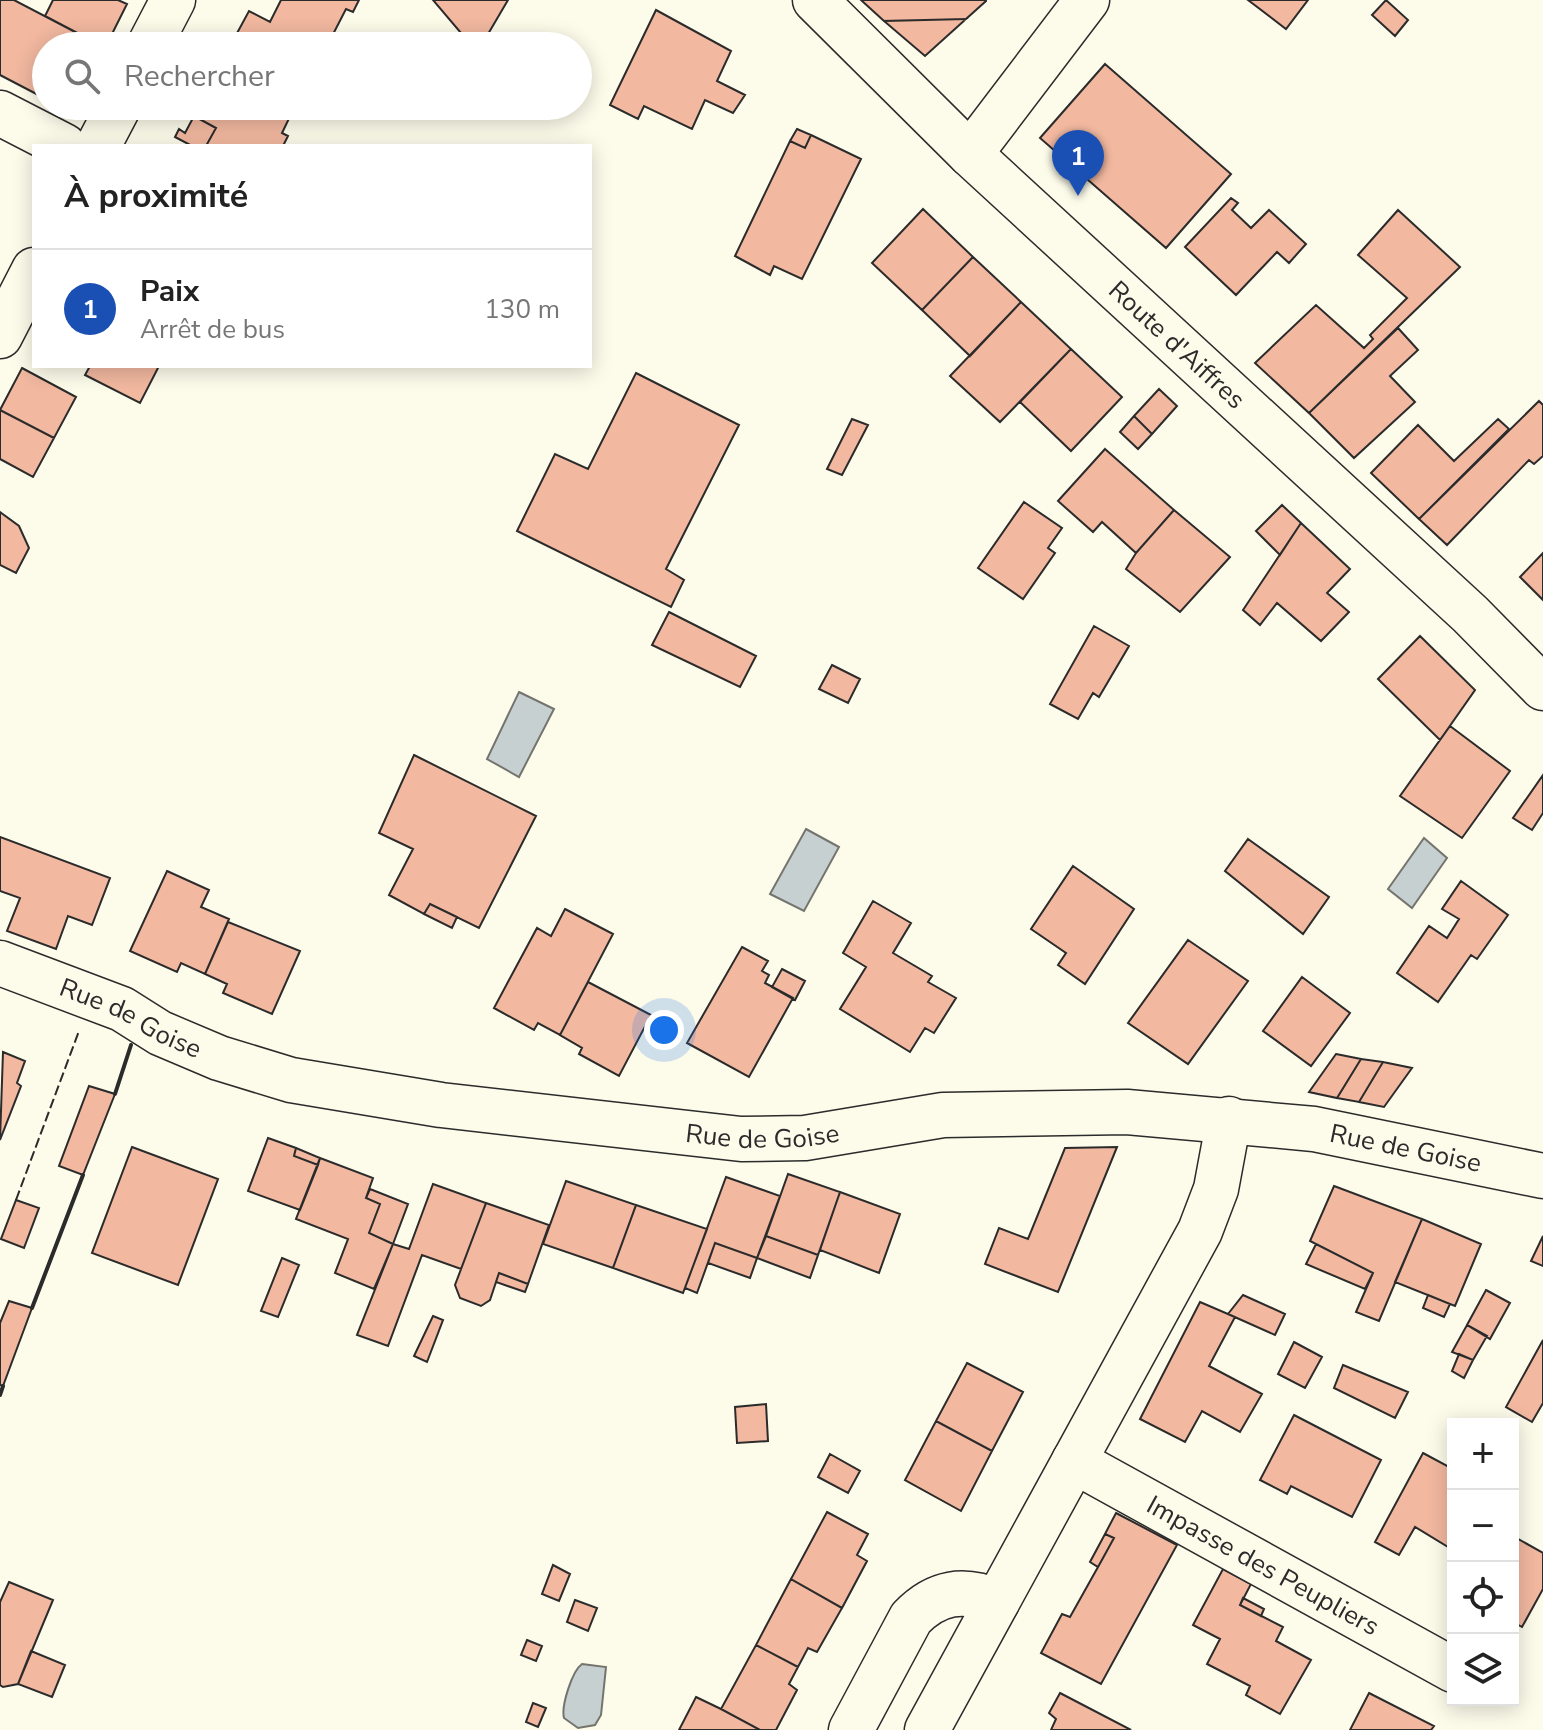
<!DOCTYPE html>
<html lang="fr">
<meta charset="utf-8">
<style>
body{margin:0;font-family:"Nunito Sans",sans-serif;background:#f2f2f2;color:#222}
.controls{position:absolute;right:24px;bottom:24px;display:grid;overflow:hidden;border-radius:0px;box-shadow:0 4px 20px #0003}
.controls button{width:72px;height:72px;display:grid;place-items:center;padding:0;border:0;border-bottom:2px solid #e0e0e0;background:#fff;color:#222;font:40px sans-serif}
.you{position:absolute;left:664px;top:1030px;width:28px;height:28px;margin:-20px;border:6px solid #fff;border-radius:50%;background:#1a73e8;box-shadow:0 0 0 12px #1a73e833}
.badge{display:grid;place-items:center;width:52px;height:52px;border-radius:50%;background:#d93025;color:#fff;font-size:26px;font-weight:700}
.pin{position:absolute;translate:-50% -66px;filter:drop-shadow(0 2px 4px #0008)}
.pin::after{content:'';position:absolute;top:42px;width:28px;height:24px;background:inherit;clip-path:polygon(0 0,100% 0,50% 100%)}
.list{margin:0;padding:0;list-style:none}
h2{display:flex;justify-content:space-between;align-items:center;height:104px;margin:0;padding:0 32px;font-size:34px}
h2 small{font-size:26px;font-weight:400;color:#767676}
.list li{display:grid;grid-template-columns:52px 1fr auto;gap:24px;align-items:center;box-sizing:border-box;height:120px;padding:0 32px;border-top:2px solid #e0e0e0}
.list b{display:block;font-size:30px;white-space:nowrap}
.list p{margin:0;font-size:26px;white-space:nowrap;color:#767676}
.list em{font-size:26px;font-style:normal;color:#767676}
.icon{flex:none;width:44px;height:44px;fill:none;stroke:currentColor;stroke-width:2;stroke-linecap:round;stroke-linejoin:round}
.map{position:relative;flex:none;width:1543px;height:1730px;overflow:hidden}
.search{position:absolute;background:#fff;box-shadow:0 4px 20px #0003;left:32px;top:32px;width:560px;height:88px;display:flex;align-items:center;gap:20px;box-sizing:border-box;padding:0 28px;border-radius:44px;color:#767676;font-size:30px}
.panel{position:absolute;background:#fff;box-shadow:0 4px 20px #0003;left:32px;top:144px;width:560px;height:224px;border-radius:0px}
.map>svg:first-child{display:block}
</style>
<div class="map">
<svg width="1543" height="1730" viewBox="0 0 1543 1730">
<rect width="100%" height="100%" fill="#fdfbea"/>
<path fill="#c7d0d0" stroke="#74746e" stroke-width="2" d="M519,692L554,709L519,777L487,759Z
M806,829L839,847L804,911L770,894Z
M1424,838L1447,858L1412,908L1388,889Z
M582,1664L606,1667L601,1715L595,1725L578,1728L564,1718C561,1706 572,1671 582,1664Z"/>
<path fill="#f2b8a0" stroke="#2b2b2b" stroke-width="2" d="M0,0H14L102,46H46V99L0,75Z
M53,0H118L127,4L106,46H102L45,16Z
M281,0H359L353,12L346,9L327,46H258L236,35L249,11L270,22Z
M433,0H508L481,46H472Z
M861,0H986V1L966,19L884,21Z
M1248,0H1308L1286,29Z
M1386,0L1408,20L1395,36L1372,15Z
M656,10L731,51L717,81L745,95L733,113L705,100L692,129L644,106L638,119L610,105Z
M966,19L925,56L884,21Z
M1105,64L1231,174L1166,248L1040,138Z
M199,106H295L282,133L288,136L283,146H206L216,128L194,116Z
M194,116L216,128L206,146H192L175,137L179,129L185,133Z
M797,129L811,135L805,148L790,141Z
M811,135L861,159L802,279L774,266L770,275L735,256L790,141L805,148Z
M1231,198L1238,203L1232,210L1251,228L1269,210L1306,244L1289,263L1277,252L1236,295L1185,247Z
M923,209L973,257L922,310L872,263Z
M1398,210L1460,267L1309,413L1255,363L1316,305L1364,348L1373,339L1370,335L1407,298L1358,255Z
M973,257L1021,302L970,356L922,310Z
M1021,302L1071,349L1000,422L950,376Z
M1398,328L1418,350L1390,376L1415,402L1354,458L1309,413Z
M1071,349L1122,397L1071,451L1020,402Z
M90,366H159L140,403L85,375Z
M22,368L76,397L54,438L0,410Z
M636,373L739,425L666,569L684,580L671,607L517,531L555,454L588,469Z
M1159,389L1177,406L1152,434L1134,416Z
M1539,401L1543,405V456L1534,464L1529,460L1447,545L1419,519Z
M0,410L54,438L33,477L0,459Z
M1134,416L1152,434L1138,449L1120,432Z
M852,419L868,425L842,475L827,469Z
M1498,419L1509,429L1419,519L1371,473L1418,425L1454,461Z
M1105,449L1174,510L1136,553L1102,522L1093,532L1058,501Z
M1024,502L1062,528L1048,548L1055,553L1023,599L978,568Z
M1282,505L1301,523L1280,555L1256,531Z
M1174,510L1230,557L1180,612L1126,569L1136,553Z
M0,512L19,526L29,548L16,573L0,565Z
M1301,523L1350,569L1327,593L1349,612L1321,641L1277,603L1260,625L1243,610Z
M1543,553V600L1520,577Z
M669,612L756,656L740,687L652,645Z
M1094,626L1129,646L1099,697L1093,693L1078,719L1050,704Z
M1420,636L1475,690L1440,740L1378,679Z
M832,665L860,679L848,703L819,689Z
M1450,726L1510,771L1462,838L1400,796Z
M414,755L536,816L479,928L430,904L424,914L389,895L413,849L379,833Z
M1543,775V813L1532,830L1513,818Z
M0,837L110,878L92,925L68,916L56,949L7,931L20,898L0,891Z
M1248,839L1329,897L1303,934L1225,871Z
M1073,866L1134,909L1085,984L1058,965L1066,953L1031,929Z
M167,871L209,890L201,907L229,919L205,974L181,963L177,972L130,951Z
M1461,881L1508,915L1477,959L1471,955L1438,1002L1397,973L1429,926L1447,938L1459,919L1442,909Z
M873,901L911,923L893,953L932,976L928,982L956,998L934,1033L925,1028L910,1052L840,1009L866,967L843,953Z
M430,904L457,917L452,928L424,914Z
M565,909L613,934L560,1035L538,1023L534,1030L494,1008L537,928L551,936Z
M228,922L300,951L272,1014L223,993L227,984L205,974Z
M1188,940L1248,981L1188,1064L1128,1023Z
M742,947L768,961L762,971L769,975L765,983L793,998L749,1077L687,1043Z
M782,969L805,981L795,1000L772,987Z
M1302,977L1350,1013L1311,1066L1263,1031Z
M588,982L651,1015L619,1076L579,1054L582,1048L560,1035Z
M3,1052L25,1061L17,1083L21,1086L0,1140Z
M1336,1054L1361,1059L1337,1098L1309,1092Z
M1361,1059L1383,1062L1359,1102L1337,1098Z
M1383,1062L1412,1068L1384,1107L1359,1102Z
M89,1086L115,1094L83,1175L59,1166Z
M268,1138L296,1148L294,1156L318,1165L300,1210L248,1191Z
M132,1147L218,1179L178,1285L92,1253Z
M1117,1147L1058,1292L985,1264L999,1228L1028,1239L1065,1148Z
M296,1148L320,1158L318,1165L294,1156Z
M320,1158L373,1178L366,1198L380,1204L369,1233L393,1244L374,1289L335,1273L348,1239L296,1219Z
M788,1174L840,1192L818,1255L766,1236Z
M726,1177L780,1196L757,1258L715,1243L697,1293L685,1288Z
M566,1181L636,1205L613,1268L543,1244Z
M433,1184L486,1203L461,1269L422,1255L388,1346L357,1335L393,1244L409,1249Z
M1334,1186L1422,1219L1379,1321L1356,1312L1373,1273L1310,1241Z
M370,1189L408,1204L393,1244L369,1233L380,1204L366,1198Z
M840,1192L900,1214L879,1273L820,1250Z
M16,1200L39,1208L24,1248L1,1239Z
M486,1203L549,1225L528,1284L499,1273L490,1300L481,1306L460,1298L455,1285Z
M636,1205L707,1229L683,1293L613,1268Z
M1422,1219L1481,1244L1455,1306L1395,1282Z
M766,1236L818,1255L810,1278L757,1258Z
M1543,1236V1266L1531,1261Z
M715,1243L757,1258L750,1278L708,1263Z
M1316,1244L1373,1273L1365,1289L1306,1264Z
M282,1258L299,1265L278,1317L261,1311Z
M499,1273L528,1284L525,1292L496,1282Z
M1486,1290L1510,1303L1490,1339L1467,1325Z
M1243,1295L1285,1314L1275,1335L1228,1314Z
M1428,1295L1450,1304L1444,1317L1423,1308Z
M9,1301L32,1308L3,1386L0,1385V1323Z
M1200,1302L1235,1317L1209,1366L1262,1394L1240,1432L1202,1411L1185,1442L1140,1419Z
M433,1316L443,1320L427,1362L414,1356Z
M1467,1325L1487,1336L1473,1360L1452,1352Z
M1543,1340V1403L1532,1422L1506,1407Z
M1294,1342L1322,1357L1305,1388L1278,1374Z
M1459,1354L1473,1360L1464,1378L1452,1371Z
M967,1363L1023,1392L992,1451L936,1421Z
M1343,1365L1408,1392L1395,1418L1334,1388Z
M766,1404L768,1441L737,1443L735,1407Z
M1294,1415L1381,1460L1352,1517L1291,1486L1287,1494L1260,1480Z
M936,1421L992,1451L961,1511L905,1480Z
M1423,1453L1453,1469V1550L1415,1527L1399,1555L1375,1542Z
M830,1454L860,1471L848,1493L818,1477Z
M827,1512L868,1534L857,1555L867,1561L842,1608L791,1579Z
M1116,1513L1177,1545L1101,1684L1041,1653L1062,1614L1070,1617L1098,1567L1114,1538L1105,1534Z
M1105,1534L1114,1538L1098,1567L1090,1562Z
M1513,1536L1543,1553V1589L1522,1627L1513,1622Z
M553,1565L570,1574L559,1601L542,1594Z
M1223,1569L1251,1584L1240,1605L1283,1627L1276,1641L1311,1660L1280,1714L1246,1695L1250,1686L1207,1664L1220,1639L1193,1625Z
M791,1579L842,1608L817,1652L808,1648L798,1667L756,1645Z
M9,1582L53,1600L18,1684L3,1687L0,1685V1602Z
M1243,1598L1264,1609L1261,1616L1240,1605Z
M575,1600L597,1608L588,1631L567,1622Z
M527,1640L542,1646L536,1661L521,1655Z
M756,1645L798,1667L789,1684L797,1690L776,1730H760L721,1709Z
M31,1651L65,1665L52,1697L18,1684Z
M1060,1693L1131,1730H1051L1056,1719L1049,1713Z
M1369,1693L1434,1726L1431,1730H1350Z
M696,1697L721,1709L760,1730H679Z
M533,1703L546,1708L538,1727L526,1722Z"/>
<g fill="none" stroke-linecap="round" stroke-linejoin="round">
<g stroke="#2b2b2b" stroke-width="47">
<g id="minor">
<path d="M149,46L173,0"/>
<path d="M0,113L64,146"/>
<path d="M98,146L119,106"/>
<path d="M970,154L1087,0"/>
<path d="M0,336L34,270"/>
<path id="s1" d="M0,963L122,1009L160,1033L219,1058L291,1080L441,1105L741,1139L805,1138L943,1115L1127,1112L1314,1129L1543,1176"/>
<path id="s2" d="M1074,1461L1453,1670"/>
<path d="M851,1730L911,1618C936,1592 964,1587 997,1602"/>
<path d="M927,1730L1200,1231L1216,1189L1229,1119"/>
</g>
</g>
<g stroke="#2b2b2b" stroke-width="47">
<g id="major">
<path id="s3" d="M815,0L970,154L1470,614L1543,688"/>
</g>
</g>
<use href="#minor" stroke="#fdfbea" stroke-width="44"/>
<use href="#major" stroke="#fdfbea" stroke-width="44"/>
<path stroke="#2b2b2b" stroke-width="2" stroke-dasharray="10 4" stroke-linecap="butt" d="M16,1200L79,1031"/>
<path stroke="#2b2b2b" stroke-width="4" d="M115,1094L131,1045
M32,1308L83,1175
M0,1395L3,1386"/>
</g>
<g text-anchor="middle" stroke-width="6" stroke-linejoin="round" paint-order="stroke">
<g font-size="26" fill="#2b2b2b" stroke="#fdfbea">
<text dy="9" stroke="none"><textPath href="#s3" startOffset="500">Route d'Aiffres</textPath></text>
<text dy="9" stroke="none"><textPath href="#s1" startOffset="142">Rue de Goise</textPath></text>
<text dy="9" stroke="none"><textPath href="#s1" startOffset="790">Rue de Goise</textPath></text>
<text dy="9" stroke="none"><textPath href="#s1" startOffset="1438">Rue de Goise</textPath></text>
<text dy="9" stroke="none"><textPath href="#s2" startOffset="216">Impasse des Peupliers</textPath></text>
</g>
</g>
</svg>
<div class="controls">
<button>+</button>
<button>−</button>
<button><svg class="icon" aria-label="locate" viewBox="0 0 24 24"><circle cx="12" cy="12" r="6"/><path d="M12 2v4M12 18v4M2 12h4M18 12h4"/></svg></button>
<button><svg class="icon" aria-label="layers" viewBox="0 0 24 24"><path d="M12 4l9 5-9 5-9-5zM3 14l9 5 9-5"/></svg></button>
</div>
<div class="you"></div>
<div class="pin badge" style="left:1078px;top:196px;background:#1a4fb4">1</div>
<div class="search"><svg class="icon" aria-label="search" viewBox="0 0 24 24"><circle cx="10" cy="10" r="6"/><path d="M15 15l6 6"/></svg>Rechercher</div>
<section class="panel">
<h2>À proximité<small></small></h2>
<ul class="list">
<li><span class="badge" style="background:#1a4fb4">1</span><div><b>Paix</b><p>Arrêt de bus</p></div><em>130 m</em></li>
</ul>
</section>
</div>
